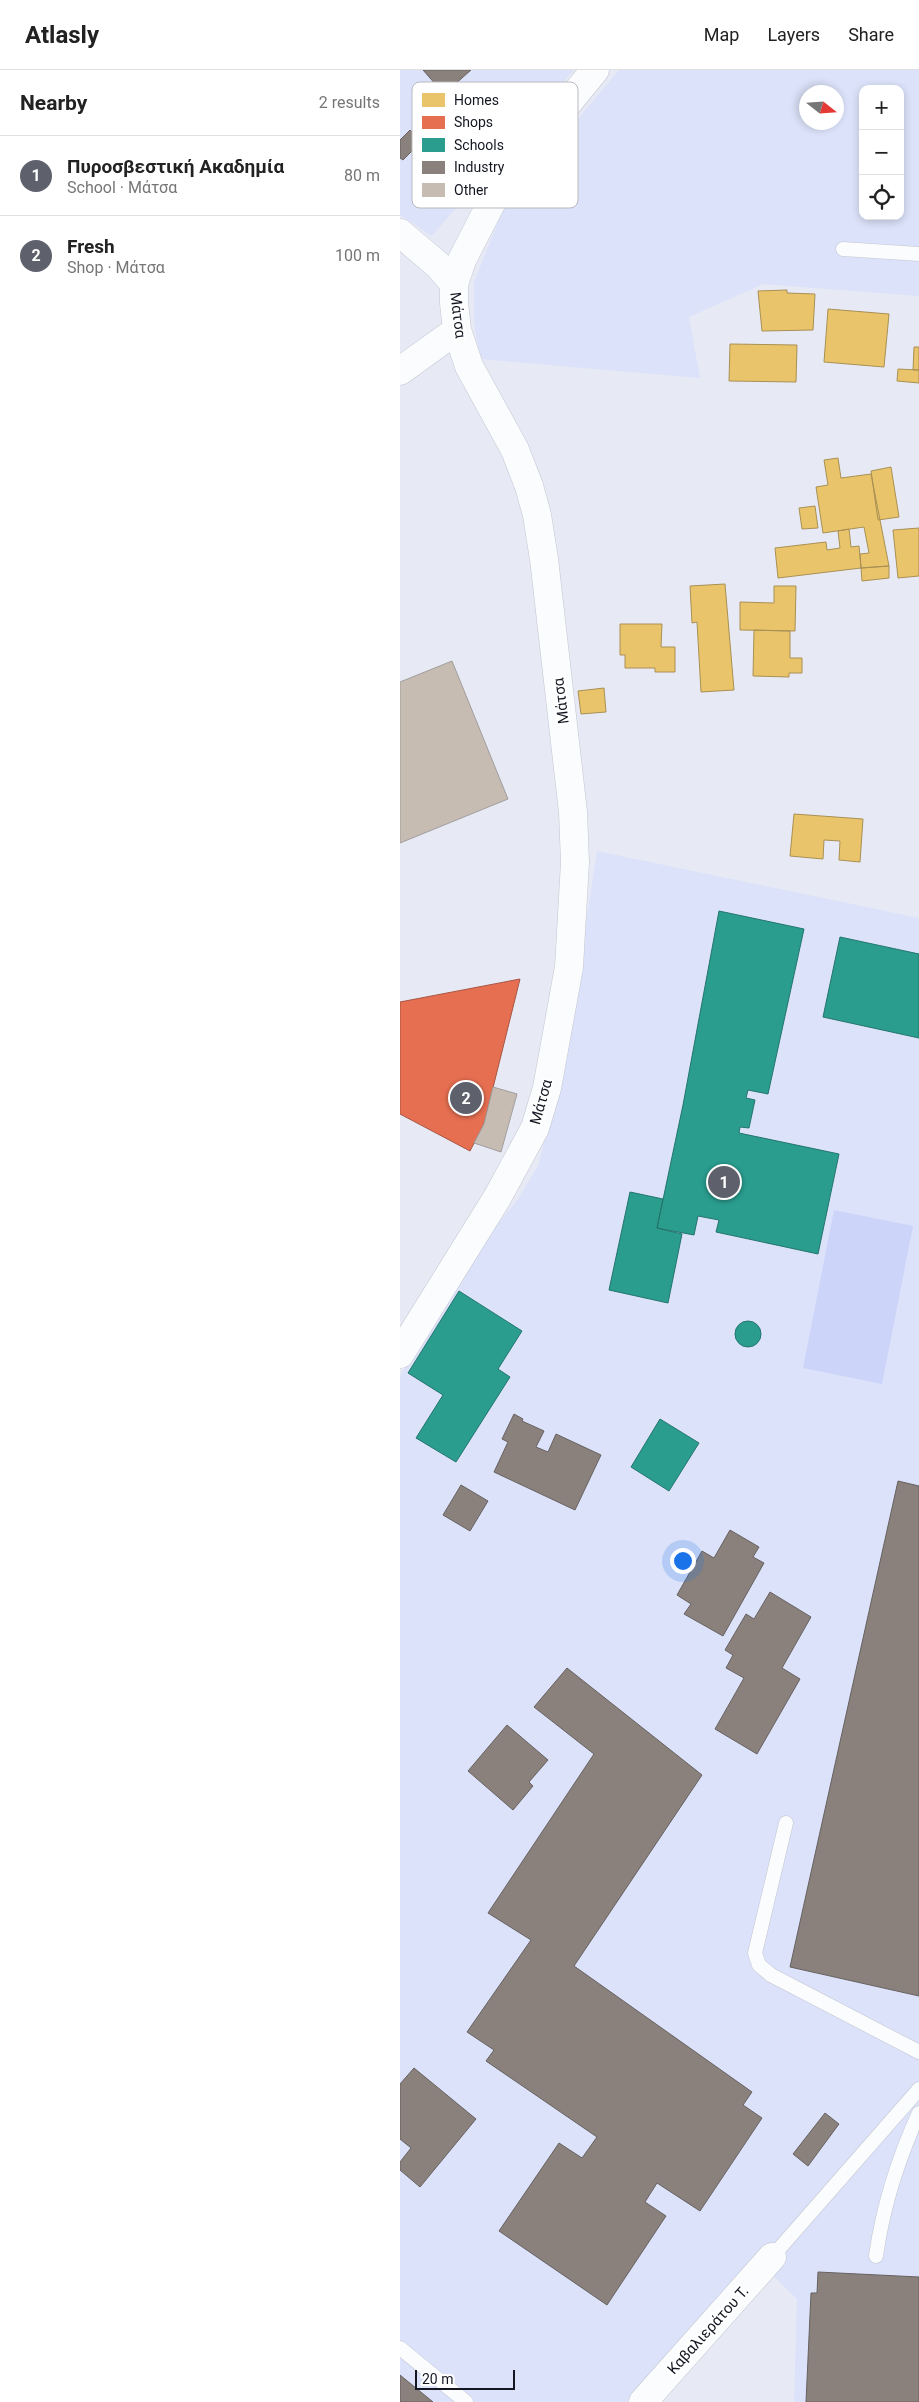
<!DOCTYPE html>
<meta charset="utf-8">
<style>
body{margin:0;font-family:Roboto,sans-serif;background:#f6f6f6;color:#222}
.controls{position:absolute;right:15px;top:15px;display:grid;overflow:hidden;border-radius:10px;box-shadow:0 2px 8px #0003}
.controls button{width:45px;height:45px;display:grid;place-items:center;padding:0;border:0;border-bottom:1px solid #e0e0e0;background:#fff;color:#222;font:25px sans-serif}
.compass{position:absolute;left:399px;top:15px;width:45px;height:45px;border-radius:50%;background:#fff;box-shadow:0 2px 8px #0003;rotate:107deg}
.scale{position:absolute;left:15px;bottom:12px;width:100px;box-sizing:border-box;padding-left:5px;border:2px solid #141722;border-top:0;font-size:14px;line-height:18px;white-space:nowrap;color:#141722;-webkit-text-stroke:4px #fff;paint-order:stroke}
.you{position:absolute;left:282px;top:1490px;width:18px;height:18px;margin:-12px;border:4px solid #fff;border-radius:50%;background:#1a73e8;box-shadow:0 0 0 8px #1a73e833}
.badge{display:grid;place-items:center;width:32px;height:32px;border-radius:50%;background:#5e616c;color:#fff;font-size:16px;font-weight:700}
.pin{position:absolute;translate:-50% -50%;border:2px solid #fff;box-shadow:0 1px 5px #0006}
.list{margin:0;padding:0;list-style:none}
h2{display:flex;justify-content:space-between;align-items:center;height:65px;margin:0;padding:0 20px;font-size:21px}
h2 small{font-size:16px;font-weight:400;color:#767676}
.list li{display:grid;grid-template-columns:32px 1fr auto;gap:15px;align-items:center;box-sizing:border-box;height:80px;padding:0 20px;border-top:1px solid #e0e0e0}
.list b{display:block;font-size:19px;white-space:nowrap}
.list p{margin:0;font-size:16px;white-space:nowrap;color:#767676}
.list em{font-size:16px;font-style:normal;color:#767676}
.icon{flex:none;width:28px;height:28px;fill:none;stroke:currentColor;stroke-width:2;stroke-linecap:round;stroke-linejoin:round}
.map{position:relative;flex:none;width:519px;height:2332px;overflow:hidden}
header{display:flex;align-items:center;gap:30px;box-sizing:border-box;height:70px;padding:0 25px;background:#fff;border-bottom:1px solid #e0e0e0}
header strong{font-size:24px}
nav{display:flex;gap:28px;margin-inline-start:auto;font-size:18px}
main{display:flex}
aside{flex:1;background:#fff}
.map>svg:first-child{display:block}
</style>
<header>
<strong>Atlasly</strong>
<nav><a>Map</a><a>Layers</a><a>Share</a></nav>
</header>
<main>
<aside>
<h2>Nearby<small>2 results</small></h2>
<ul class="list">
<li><span class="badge">1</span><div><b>Πυροσβεστική Ακαδημία</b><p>School · Μάτσα</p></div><em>80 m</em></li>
<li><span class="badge">2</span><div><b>Fresh</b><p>Shop · Μάτσα</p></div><em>100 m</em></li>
</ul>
</aside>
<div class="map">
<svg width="519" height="2332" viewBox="0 0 519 2332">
<rect width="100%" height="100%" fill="#e7eaf5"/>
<path fill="#dbe2f9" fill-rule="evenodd" d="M0,0H174L32,166L0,145Z
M219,0H519V226L363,214L289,247L300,308L80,289L74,251V212L104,137ZM463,19H500V146H463ZM407,22H437V52H407Z
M197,781L519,848V2332H394L397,2229L354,2187L226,2332H0V1306L54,1218L95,1157L118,1129L139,1094L173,938Z"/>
<path fill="#ccd5f9" d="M434,1140L513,1156L482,1314L403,1298Z"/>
<path fill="#e9c46a" stroke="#a99054" d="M387,220V223L415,224L413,260L362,261L358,221Z
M428,239L489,244L484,297L424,292Z
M330,274L397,275L396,312L329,311Z
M514,277H519V300H513Z
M498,299L519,300V313L497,311Z
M438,388L441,408L471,404L489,496L461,498L460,484L469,483L464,457L423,463L416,417L428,415L424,390Z
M491,397L499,447L478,450L471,401Z
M415,436L418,458L402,459L399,438Z
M519,458V506L498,508L493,460Z
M449,459L451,477L459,476L461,498L378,508L375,478L426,472L427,480L440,478L438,461Z
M489,496V508L462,511L461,498Z
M325,514L334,620L301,622L297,552L292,553L290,516Z
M374,516H396L395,561L340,560V532L374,533Z
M220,554H262L261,577H275V602H255V598H225V585H220Z
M354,560L390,561V588H402V603H389V607L353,606Z
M204,618L206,642L181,644L178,621Z
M394,744L463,749L460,792L439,790L440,771L424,770L423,789L390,786Z"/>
<path fill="#e76f51" stroke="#a85543" d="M120,909L84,1054L70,1081L0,1044V932Z"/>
<path fill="#2a9d8f" stroke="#23756e" d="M319,841L404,859L368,1024L348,1020L346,1028L355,1030L349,1058L340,1057L339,1063L439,1084L418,1184L316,1162L319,1150L298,1146L294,1165L257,1158L283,1035Z
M440,867L519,884V968L423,947Z
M230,1122L263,1129L257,1158L282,1164L268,1233L209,1220Z
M59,1221L122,1261L98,1299L110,1307L56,1392L16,1368L43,1325L8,1303Z
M335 1264a13 13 0 1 1 26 0a13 13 0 1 1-26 0Z
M260,1349L299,1373L269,1421L231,1397Z"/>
<path fill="#8a817c" stroke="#676161" d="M23,0H71L44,24Z
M10,60L21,72L3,90L0,88V70Z
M114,1344L123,1349L122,1351L144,1361L136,1377L148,1382L156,1364L201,1385L175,1440L94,1402L108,1372L102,1369Z
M498,1411L519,1416V1926L390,1897Z
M61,1415L88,1431L70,1461L43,1445Z
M330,1460L359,1477L353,1487L364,1493L323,1566L284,1544L291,1534L277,1525L302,1481L314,1488Z
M370,1522L411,1547L382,1598L400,1609L357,1684L315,1659L344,1608L326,1598L333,1585L325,1580L346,1544L354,1549Z
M167,1598L302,1705L174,1896L352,2022L343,2035L362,2048L300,2141L257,2113L245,2132L266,2146L207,2235L99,2161L159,2073L182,2088L197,2067L86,1991L94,1980L67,1962L131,1870L88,1843L194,1684L134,1637Z
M107,1655L148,1690L129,1712L133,1716L113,1740L68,1701Z
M14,1998L76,2049L20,2117L0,2100V2092L11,2078L0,2069V2014Z
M425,2043L439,2054L408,2096L393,2084Z
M418,2202L519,2207V2332H406L411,2223H417Z
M0,2305L33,2332H0Z"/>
<path fill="#c7bcb2" stroke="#a09d9e" d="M52,591L108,729L0,773V612Z
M93,1017L117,1024L101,1082L74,1073L84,1054Z"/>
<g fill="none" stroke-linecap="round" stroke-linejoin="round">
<g stroke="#c3c6d1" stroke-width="15">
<path id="lane" d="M443,179L519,184
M386,1753L355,1883L359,1895L371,1905L519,1982
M476,2186C483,2136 498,2089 519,2043
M372,2187L519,2019
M0,2278L66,2332"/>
</g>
<g stroke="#c3c6d1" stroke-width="29">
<path id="street" d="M0,163L38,195L54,214
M0,301L57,260
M0,1284L97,1128L135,1058L147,1018L169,897L175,792L173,742L144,489L137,445L129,416L115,380L69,296L57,260L54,233V214L62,190L100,116L195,0
M243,2332L372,2187"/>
</g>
<use href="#lane" stroke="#fbfcfe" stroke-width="14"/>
<use href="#street" stroke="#fbfcfe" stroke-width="28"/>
</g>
<g text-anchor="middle" stroke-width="5" stroke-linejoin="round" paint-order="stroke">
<g font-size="15" fill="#141722" stroke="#fff">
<text transform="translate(58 245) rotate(83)" y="5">Μάτσα</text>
<text transform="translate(161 631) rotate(-97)" y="5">Μάτσα</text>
<text transform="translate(141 1032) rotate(-74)" y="5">Μάτσα</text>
<text transform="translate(308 2260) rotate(-48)" y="5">Καβαλιεράτου Τ.</text>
</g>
</g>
<rect x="12" y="12" width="166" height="126" rx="8" fill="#fff" stroke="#b8b9bd" stroke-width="1"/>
<rect x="22" y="23" width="23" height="14" fill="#e9c46a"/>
<rect x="22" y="46" width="23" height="13" fill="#e76f51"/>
<rect x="22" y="68" width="23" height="14" fill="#2a9d8f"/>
<rect x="22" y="91" width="23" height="13" fill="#8a817c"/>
<rect x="22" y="113" width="23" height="14" fill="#c7bcb2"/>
<g font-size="14" fill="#141722">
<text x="54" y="35">Homes</text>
<text x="54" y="57">Shops</text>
<text x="54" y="80">Schools</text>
<text x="54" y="102">Industry</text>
<text x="54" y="125">Other</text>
</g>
</svg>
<div class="controls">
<button>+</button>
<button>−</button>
<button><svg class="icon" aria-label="locate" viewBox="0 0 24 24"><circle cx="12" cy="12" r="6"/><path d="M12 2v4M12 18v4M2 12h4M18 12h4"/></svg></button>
</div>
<svg class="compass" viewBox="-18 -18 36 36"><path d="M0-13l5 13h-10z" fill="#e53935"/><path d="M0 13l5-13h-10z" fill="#767676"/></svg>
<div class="scale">20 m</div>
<div class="you"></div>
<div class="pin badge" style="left:324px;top:1112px">1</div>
<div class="pin badge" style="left:66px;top:1028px">2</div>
</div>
</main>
